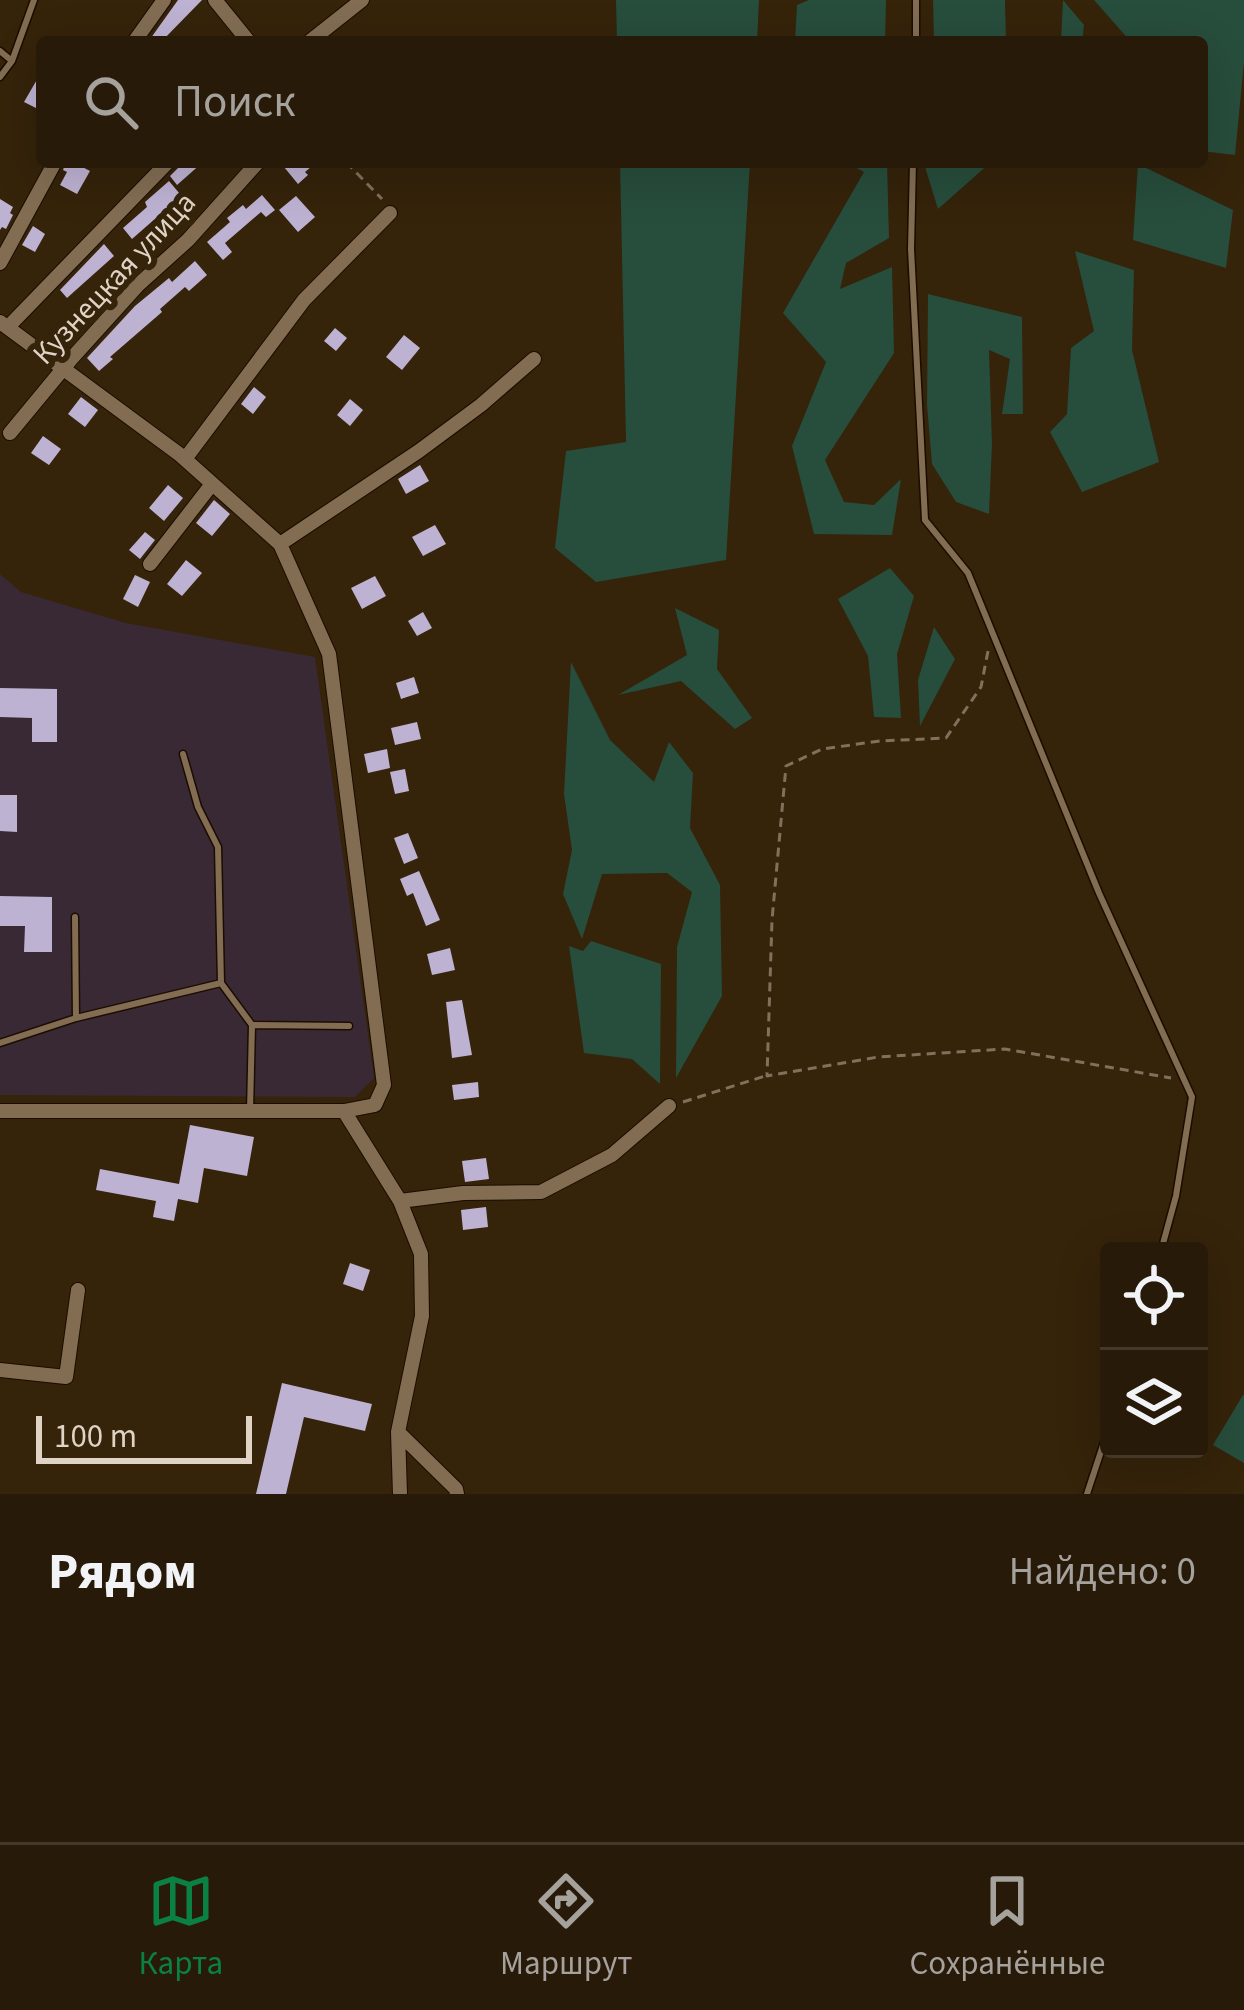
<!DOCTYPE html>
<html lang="ru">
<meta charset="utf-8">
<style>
body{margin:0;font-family:"Source Sans 3",sans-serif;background:#342716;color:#f1f3f6}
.controls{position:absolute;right:36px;bottom:36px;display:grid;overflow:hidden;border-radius:12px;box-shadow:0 12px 48px #0002}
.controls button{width:108px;height:108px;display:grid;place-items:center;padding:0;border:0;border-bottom:3px solid #443829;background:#281a08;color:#f1f3f6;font:60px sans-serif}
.scale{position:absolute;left:36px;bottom:30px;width:216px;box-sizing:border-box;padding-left:12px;border:6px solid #dfd3c5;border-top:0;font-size:33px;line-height:42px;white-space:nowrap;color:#dfd3c5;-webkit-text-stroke:9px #35230a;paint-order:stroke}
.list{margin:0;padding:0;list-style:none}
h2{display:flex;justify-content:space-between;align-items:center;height:156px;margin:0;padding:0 48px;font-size:51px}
h2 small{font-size:39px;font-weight:400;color:#a5a19c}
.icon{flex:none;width:66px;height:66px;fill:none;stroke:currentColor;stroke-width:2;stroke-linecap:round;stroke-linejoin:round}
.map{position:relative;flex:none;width:1244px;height:1494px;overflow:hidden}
.search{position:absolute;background:#281a08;box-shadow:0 12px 48px #0002;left:36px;right:36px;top:36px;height:132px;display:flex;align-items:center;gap:30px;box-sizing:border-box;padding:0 42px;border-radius:12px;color:#a5a19c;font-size:45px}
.sheet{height:348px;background:#281a08}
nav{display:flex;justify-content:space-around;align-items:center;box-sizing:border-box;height:168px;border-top:3px solid #443829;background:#281a08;font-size:33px;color:#a5a19c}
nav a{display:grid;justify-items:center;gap:6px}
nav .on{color:#0b8043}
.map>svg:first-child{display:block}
</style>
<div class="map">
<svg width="1244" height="1494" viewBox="0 0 1244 1494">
<rect width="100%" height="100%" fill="#35230a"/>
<path fill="#392934" d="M0,574L21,592L126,623L315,657L374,1078L355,1097L0,1095Z"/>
<path fill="#274d3c" d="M616,0H759L757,42H617Z
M809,0H886L885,42H795L797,5Z
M933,0H1005L1006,42H934Z
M1063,0L1084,25L1082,42H1061Z
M1094,0H1244V62L1235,155L1202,151V42H1131Z
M620,162H750L726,560L596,582L555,548L566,451L626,442Z
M845,162H887L889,238L846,263L840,289L892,267L894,353L825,460L844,502L874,505L901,479L892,535L814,534L792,446L826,362L783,313L864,172Z
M926,162H991L938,209L926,170Z
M1138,164L1233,210L1226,268L1133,240Z
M1075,251L1134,270L1132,350L1159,462L1082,492L1050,432L1067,414L1071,348L1094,331Z
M928,294L1022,317L1023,414H1002L1010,359L989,350L992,444L989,514L956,502L932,464L927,405Z
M890,568L914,596L897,654L901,718L874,717L868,656L838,599Z
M675,608L719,630L717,669L752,718L735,729L681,681L618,695L687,655Z
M934,627L955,659L920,726L918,680Z
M571,662L610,740L654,782L669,742L693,773L690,828L720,885L722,996L676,1078L677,947L692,892L667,873L602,874L582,939L563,894L572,850L564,794Z
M591,941L661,964L660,1084L632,1059L584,1053L569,946L583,951Z
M1243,1395H1244V1463L1213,1445Z"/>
<path fill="#bdb2d2" d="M178,0H202L161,42H148Z
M42,71V111L24,102Z
M66,162H73L90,171L77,194L60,185L67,172L63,170Z
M184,162H203L177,185L170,176Z
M289,162H317L305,172L308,175L298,184L284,167Z
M169,181L185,200L156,218L132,239L123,228L147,207L145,202Z
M262,195L275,210L266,217L261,212L225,243L232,252L223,260L207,242L230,222L227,218L243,205L246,209Z
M296,196L315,217L298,232L279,210Z
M0,199L13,207L10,213L13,215L6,229L2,227L0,230Z
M33,226L45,234L35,252L22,245Z
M104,244L114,256L67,298L60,290Z
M195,261L207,275L189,291L185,287L160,309L162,312L110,357L113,359L99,371L87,358L135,306L169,278L172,282Z
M335,328L347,338L336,351L324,341Z
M404,335L420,348L402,370L386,357Z
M254,387L266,397L253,414L241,404Z
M81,397L98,410L85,427L68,414Z
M350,399L363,410L350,426L337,415Z
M43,436L61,449L49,465L31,453Z
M420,465L429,481L406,494L398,479Z
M168,485L183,498L164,521L149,508Z
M214,500L230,514L212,536L196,523Z
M435,525L446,544L423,556L412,537Z
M145,532L155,540L140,559L129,550Z
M186,560L202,573L182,596L167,584Z
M135,575L150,582L138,607L123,599Z
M375,576L386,596L362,609L351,588Z
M423,612L432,628L417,636L408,621Z
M414,677L419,693L401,699L396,683Z
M0,688L57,689V742H32V718L0,717Z
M417,722L421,739L395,745L391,728Z
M387,749L390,768L368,773L364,754Z
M405,769L409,791L395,794L390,772Z
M0,795H17V832L0,831Z
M408,833L418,858L404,864L394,838Z
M419,871L440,920L426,926L413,893L407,896L400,879Z
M0,896L52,897V952H24L25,926H0Z
M450,948L455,970L432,975L427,954Z
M462,1000L472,1055L452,1058L446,1002Z
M478,1082L479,1097L454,1100L452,1085Z
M190,1125L254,1137L247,1176L204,1168L198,1203L178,1199L174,1221L153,1217L156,1201L96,1190L100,1169L179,1184Z
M486,1158L489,1179L465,1182L462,1161Z
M486,1207L488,1227L463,1230L461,1210Z
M350,1263L370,1270L363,1291L343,1284Z
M282,1383L372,1404L365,1431L304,1417L286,1494H256Z"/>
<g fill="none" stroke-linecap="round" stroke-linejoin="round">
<g stroke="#1c0c00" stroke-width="9">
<path id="lane" d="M916,0V42
M0,51L12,61L0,77
M12,61L34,0
M913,162L911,249L925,520L968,573L1099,893L1192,1097L1176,1196L1161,1251
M183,754L198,807L218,847L221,983L252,1025L250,1111
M75,917L76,1018
M252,1025L349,1026
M0,1043L76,1018L221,983
M1087,1494L1109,1427"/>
</g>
<g stroke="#1c0c00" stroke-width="16">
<path id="street" d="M215,0L249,42
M134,42L164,0
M309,42L362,0
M0,263L55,162
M0,322L179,454L280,544L329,654L384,1085L375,1105L344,1111L400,1201L463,1193L541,1192L612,1155L669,1106
M8,327L168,162
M10,433L72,358L138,285L188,240L258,162
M185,459L304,300L390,213
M280,544L419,451L481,405L534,359
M150,564L212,484
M0,1111H344
M400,1201L421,1254L422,1316L398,1432L456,1489L457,1494
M0,1370L66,1377L78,1290
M398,1432L400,1494"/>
</g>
<path stroke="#80715d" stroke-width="3" stroke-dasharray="9 6" stroke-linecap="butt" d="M346,162L382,199
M988,651L981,687L946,738L880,741L822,749L786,766L772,920L767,1076L878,1057L1005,1049L1171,1078
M683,1102L765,1076"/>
<use href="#lane" stroke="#826d53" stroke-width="6"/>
<use href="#street" stroke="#826d53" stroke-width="14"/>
</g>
<g text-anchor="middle" stroke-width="12" stroke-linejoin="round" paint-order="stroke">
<g font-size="30" fill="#dfd3c5" stroke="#35230a">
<text transform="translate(114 278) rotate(-47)" y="10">Кузнецкая улица</text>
</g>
</g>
</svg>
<div class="controls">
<button><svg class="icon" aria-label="locate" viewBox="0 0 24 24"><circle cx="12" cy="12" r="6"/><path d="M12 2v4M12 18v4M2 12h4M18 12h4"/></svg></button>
<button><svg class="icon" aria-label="layers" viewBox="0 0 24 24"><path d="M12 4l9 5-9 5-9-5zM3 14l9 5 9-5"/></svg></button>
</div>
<div class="scale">100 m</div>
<div class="search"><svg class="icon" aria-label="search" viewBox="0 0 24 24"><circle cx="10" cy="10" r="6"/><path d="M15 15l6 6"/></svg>Поиск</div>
</div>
<section class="sheet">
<h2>Рядом<small>Найдено: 0</small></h2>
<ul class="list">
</ul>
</section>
<nav>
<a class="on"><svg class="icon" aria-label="map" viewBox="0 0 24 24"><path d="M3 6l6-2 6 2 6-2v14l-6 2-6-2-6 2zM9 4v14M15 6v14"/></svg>Карта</a>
<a><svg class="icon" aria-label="directions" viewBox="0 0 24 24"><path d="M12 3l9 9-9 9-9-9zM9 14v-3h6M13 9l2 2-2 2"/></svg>Маршрут</a>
<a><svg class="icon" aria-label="saved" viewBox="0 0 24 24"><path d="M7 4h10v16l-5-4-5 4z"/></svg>Сохранённые</a>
</nav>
